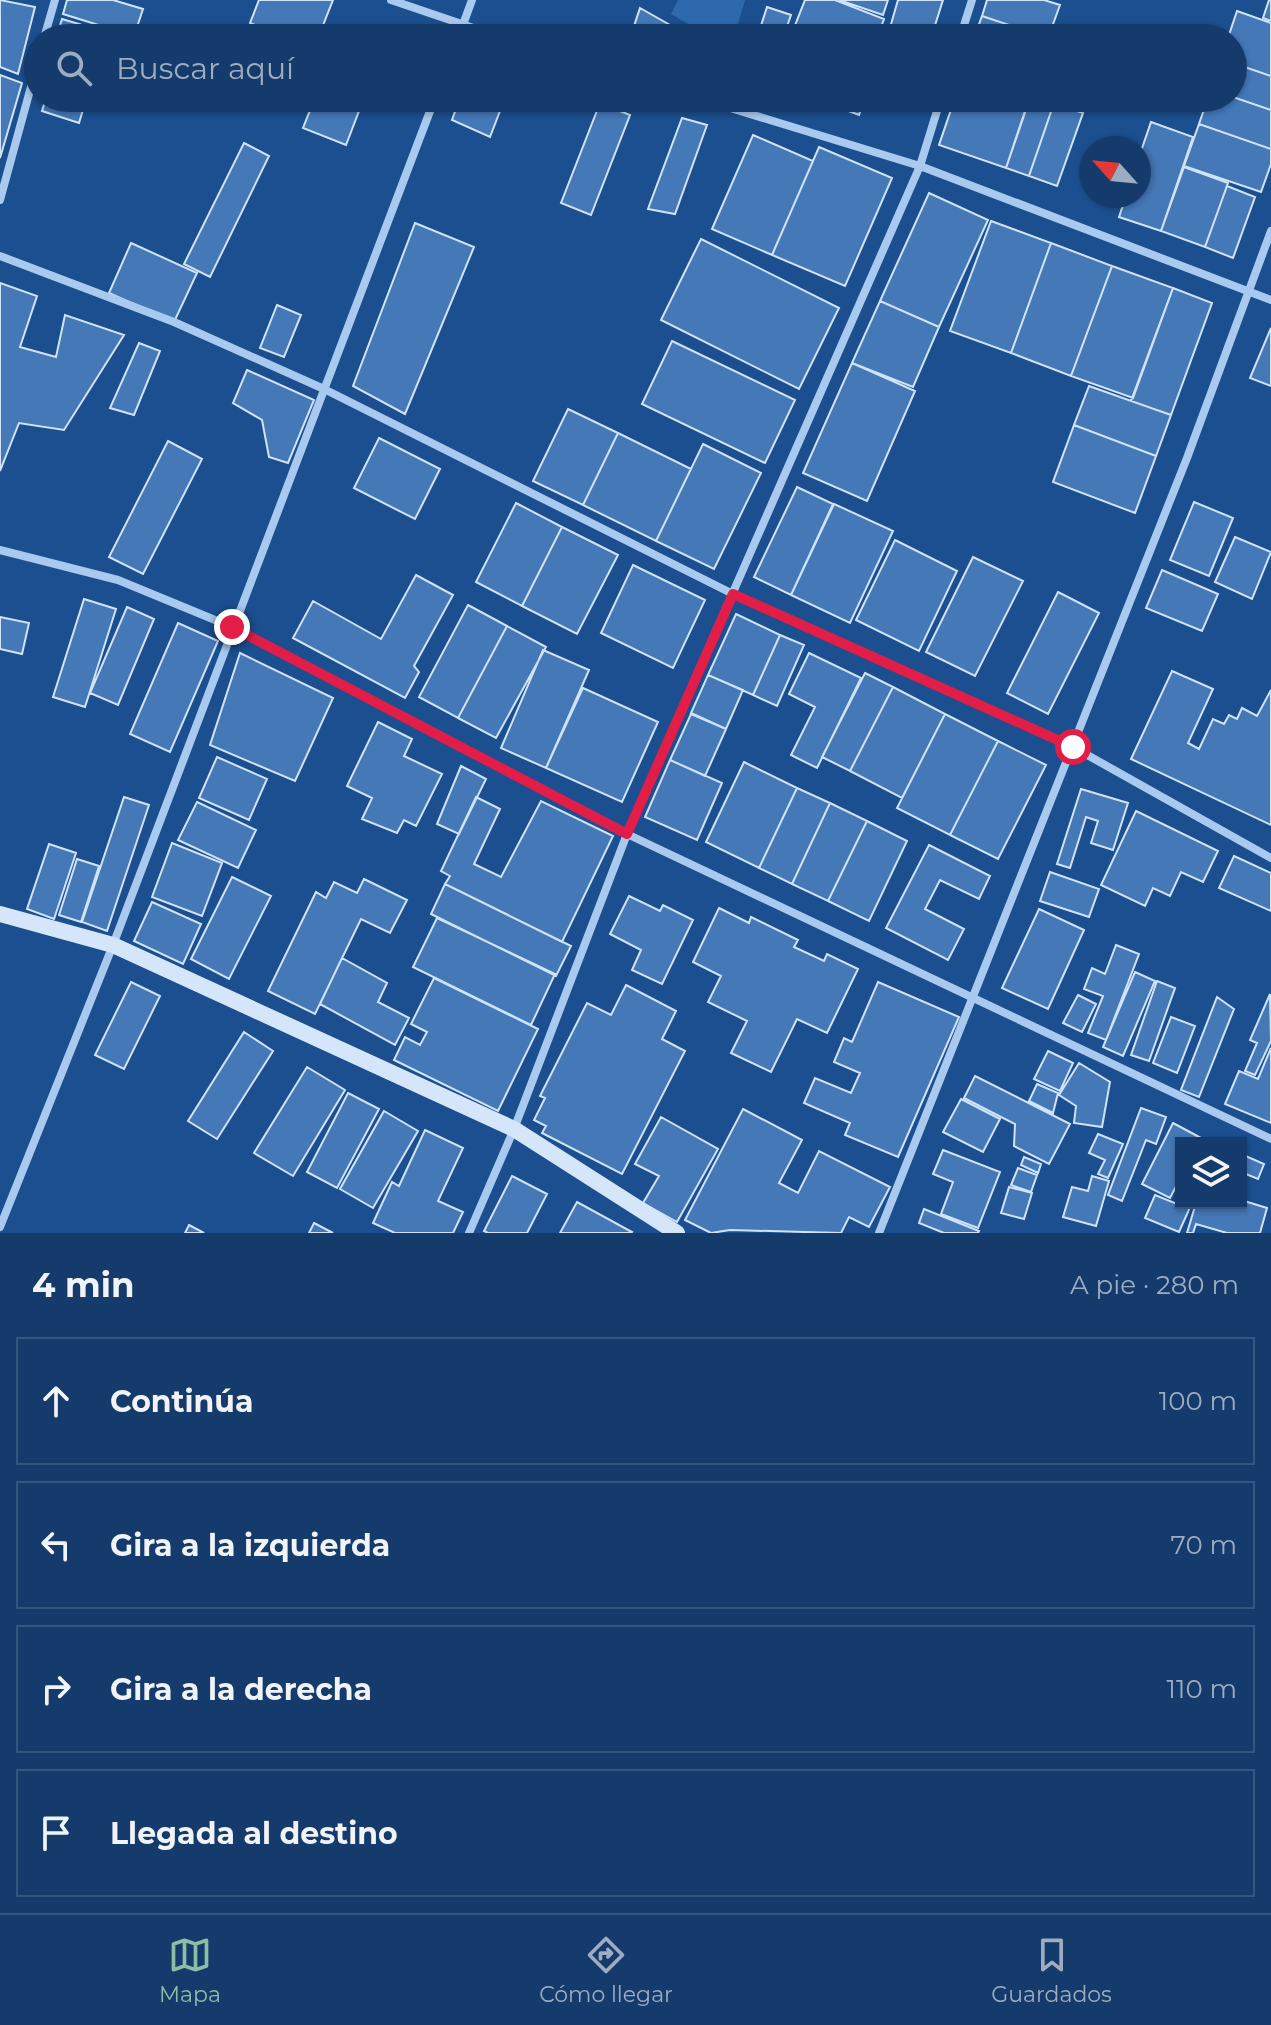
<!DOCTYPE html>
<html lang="es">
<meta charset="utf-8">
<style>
body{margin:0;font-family:Montserrat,sans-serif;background:#214673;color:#f1f3f6}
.controls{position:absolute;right:24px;bottom:24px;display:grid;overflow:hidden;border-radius:0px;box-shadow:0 2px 6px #0004}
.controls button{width:72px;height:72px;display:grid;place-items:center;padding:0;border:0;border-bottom:2px solid #33557e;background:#143b6b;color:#f1f3f6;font:40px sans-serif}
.compass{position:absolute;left:1079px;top:136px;width:72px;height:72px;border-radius:50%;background:#143b6b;box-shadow:0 2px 6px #0004;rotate:297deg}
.stop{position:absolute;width:24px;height:24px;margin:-18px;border:6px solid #e11d48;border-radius:50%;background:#fff}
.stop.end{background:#e11d48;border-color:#fff;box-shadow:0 2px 8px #0008}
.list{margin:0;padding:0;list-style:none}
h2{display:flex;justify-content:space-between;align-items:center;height:104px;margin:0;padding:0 32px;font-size:34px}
h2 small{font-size:26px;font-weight:400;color:#9dadc1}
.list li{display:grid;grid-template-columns:52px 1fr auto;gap:24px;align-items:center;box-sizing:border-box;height:128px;margin:0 16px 16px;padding:0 16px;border:2px solid #33557e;border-radius:0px}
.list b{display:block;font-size:30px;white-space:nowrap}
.list em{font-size:26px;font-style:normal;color:#9dadc1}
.icon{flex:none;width:44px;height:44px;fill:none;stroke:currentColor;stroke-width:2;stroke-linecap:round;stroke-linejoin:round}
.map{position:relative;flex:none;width:1271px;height:1233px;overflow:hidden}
.search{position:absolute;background:#143b6b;box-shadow:0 2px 6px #0004;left:24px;right:24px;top:24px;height:88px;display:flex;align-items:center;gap:20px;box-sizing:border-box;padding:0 28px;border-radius:44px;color:#9dadc1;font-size:30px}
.sheet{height:680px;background:#143b6b}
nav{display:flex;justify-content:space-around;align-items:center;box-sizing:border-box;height:112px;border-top:2px solid #33557e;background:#143b6b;font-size:22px;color:#9dadc1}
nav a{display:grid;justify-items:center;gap:4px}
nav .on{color:#8abfa5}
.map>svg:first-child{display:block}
</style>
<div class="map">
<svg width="1271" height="1233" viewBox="0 0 1271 1233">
<rect width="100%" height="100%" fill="#1b4f8f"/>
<path fill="#2e69ad" d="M678,0H745L734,38H712L671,14Z"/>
<path fill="#4478b7" stroke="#cfe3fa" stroke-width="2" d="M0,0L35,7L18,74L0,67Z
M67,0H113L143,9L134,36L63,14Z
M259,0H333L318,38H275L274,32L250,23Z
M805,0H835L884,19L877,38H805L792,33Z
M839,0H888L883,15Z
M898,0H943L931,38H887Z
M987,0H1044L1060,5L1048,38L982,16Z
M1269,0H1271V21L1263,18Z
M767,7L791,15L783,38H757Z
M640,8L693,38H630Z
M1237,11L1271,23V76L1233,63V38H1228Z
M982,16L1048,38H974Z
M62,19L126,38H56Z
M1233,63L1271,76V110L1233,97Z
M0,75L22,83L0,158Z
M1233,97L1271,110V149L1199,124L1208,98Z
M46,98L86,100L79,123L42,111Z
M315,98H364L346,145L303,128Z
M460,98H505L490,137L452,120Z
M840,98H865L859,115L838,107Z
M890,98H913L911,105Z
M955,98H996L1026,108L1006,168L939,145Z
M996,98H1029L1026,108Z
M1030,98L1054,103L1029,176L1006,168Z
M600,103L630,115L591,215L561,203Z
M1054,103L1083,113L1057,186L1029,176Z
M682,118L707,125L675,214L648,209Z
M1151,122L1193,137L1161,231L1119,217L1126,196H1139V157Z
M1199,124L1271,149V164L1261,192L1184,166Z
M753,135L813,161L772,255L712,229Z
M244,143L269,156L210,277L184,264Z
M819,147L892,178L845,286L772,255Z
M1184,167L1228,183L1205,247L1161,231Z
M1227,186L1255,197L1233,258L1205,247Z
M929,193L988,220L939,327L880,301Z
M991,221L1051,243L1011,353L950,331Z
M415,223L474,247L405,414L353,386Z
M701,239L839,308L799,389L661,320Z
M131,243L197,273L174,322L109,293Z
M1051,243L1112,266L1071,376L1011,353Z
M1112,266L1173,288L1133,398L1071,376Z
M0,283L37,296L20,347L56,357L65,315L124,335L64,430L19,423L0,471Z
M1173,288L1212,303L1171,415L1131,401Z
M880,301L939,327L913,387L852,363Z
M277,305L301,315L284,357L260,348Z
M1271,328V386L1250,378Z
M672,341L795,400L765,463L642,404Z
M139,343L160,351L134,415L110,408Z
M852,363L915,391L867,501L803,473Z
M247,370L314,400L288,463L269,457L262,420L233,403Z
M1089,386L1171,415L1156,456L1074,425Z
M568,409L618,433L583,505L533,481Z
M1074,425L1156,456L1135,513L1053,482Z
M618,433L691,469L656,541L583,505Z
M379,438L440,469L415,519L354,488Z
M168,441L202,459L143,574L109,557Z
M703,444L761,473L714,569L656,541Z
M797,487L833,504L791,595L754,577Z
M1194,502L1233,518L1209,576L1170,560Z
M516,503L562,527L522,606L476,582Z
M834,504L893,531L850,623L791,595Z
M562,527L618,555L577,634L522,606Z
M1235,537L1271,552L1252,599L1215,582Z
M895,540L957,571L919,651L856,620Z
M973,557L1023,581L975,676L926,652Z
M633,565L705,600L673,668L601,633Z
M1162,570L1218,594L1202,631L1146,608Z
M416,575L453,595L414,666L419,672L405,698L293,638L313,601L381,639Z
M1058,592L1099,613L1048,714L1007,693Z
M84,599L116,609L85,707L53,697Z
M468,605L507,626L458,718L419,697Z
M127,607L154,619L118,705L90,693Z
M736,614L780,635L753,695L708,675Z
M0,617L29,623L22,654L0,649Z
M178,623L218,641L170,752L130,734Z
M507,626L546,647L496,738L458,718Z
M780,635L804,645L777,706L753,695Z
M543,650L589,670L546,768L501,748Z
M240,653L333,698L295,781L210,745Z
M809,653L861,678L817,768L791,755L815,707L789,694Z
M1172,671L1213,689L1188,743L1199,749L1213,719L1224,724L1229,715L1237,719L1242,708L1257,716L1271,690V825L1131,759Z
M865,673L893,687L850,771L822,757Z
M708,675L743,690L726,729L691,713Z
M893,687L945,714L902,798L850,771Z
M583,688L658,722L622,802L546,768Z
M691,714L726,729L705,776L670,760Z
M945,714L998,741L950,835L897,808Z
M378,722L412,739L404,756L442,774L416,826L404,820L397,833L362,819L372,798L347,786Z
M998,741L1046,765L998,859L950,835Z
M217,757L267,779L249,820L199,798Z
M670,760L722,783L697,840L645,817Z
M744,762L797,788L759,868L706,842Z
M461,766L486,779L459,834L437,824Z
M797,788L830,803L792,884L759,868Z
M1081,789L1128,803L1113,850L1091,843L1098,821L1086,817L1070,868L1057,864Z
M124,797L149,805L107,931L82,922Z
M476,797L500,809L474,864L501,877L541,801L613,836L562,942L445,884L450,876L441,871Z
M197,802L256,830L238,868L178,840Z
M830,803L867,821L828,901L792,884Z
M1136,811L1218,851L1203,882L1181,872L1170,896L1153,888L1145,906L1101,885Z
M867,821L907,841L869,921L828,901Z
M172,843L222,863L202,916L152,897Z
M49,844L76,853L54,919L27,909Z
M929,845L990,876L979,899L940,880L925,909L964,929L948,960L886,928Z
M1234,856L1271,873V911L1219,888Z
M77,859L99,866L81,922L59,915Z
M1050,872L1099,889L1089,917L1040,901Z
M232,877L271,896L229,979L191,959Z
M364,879L407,900L390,933L361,919L315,1014L268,991L316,892L326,898L334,882L357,893Z
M445,884L571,946L556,976L431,914Z
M629,896L660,911L663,905L693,920L662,984L632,970L641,950L610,934Z
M152,902L201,924L183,964L134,941Z
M719,908L749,923L751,917L798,940L794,947L824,961L827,954L858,969L827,1033L797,1019L771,1072L731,1053L747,1021L708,1002L721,976L693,962Z
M1039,909L1084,930L1048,1009L1002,988Z
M437,918L555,974L531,1025L413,967Z
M1116,945L1139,954L1106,1040L1088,1033L1103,996L1084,989L1092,968L1105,974Z
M342,958L387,983L378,1002L409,1018L395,1045L320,1004Z
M1135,972L1155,981L1123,1056L1103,1047Z
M434,978L538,1029L498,1111L394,1060L405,1037L420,1045L427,1032L411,1024Z
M1157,981L1175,988L1149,1061L1131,1055Z
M131,982L160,996L124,1069L95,1055Z
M878,982L959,1017L898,1157L845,1135L850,1123L804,1103L815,1078L851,1093L860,1073L834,1062L844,1038L852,1042Z
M626,985L676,1011L662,1039L685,1051L622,1174L542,1133L546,1126L534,1120L545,1098L540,1096L587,1003L611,1015Z
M1270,994L1271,1041L1255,1075L1245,1071L1257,1043L1250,1040Z
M1078,995L1096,1004L1082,1032L1063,1023Z
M1217,997L1234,1009L1199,1097L1181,1090Z
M1171,1017L1195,1026L1177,1073L1153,1063Z
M244,1032L273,1051L217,1139L188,1121Z
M1271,1048V1123L1225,1104L1239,1071L1258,1079Z
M1048,1051L1073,1063L1060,1091L1034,1079Z
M1079,1063L1110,1082L1102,1127L1074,1123L1076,1106L1059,1095Z
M307,1067L345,1090L293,1176L254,1153Z
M975,1076L1070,1124L1049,1164L1014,1146L1015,1124L964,1098Z
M1037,1084L1058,1093L1053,1113L1029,1101Z
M348,1093L379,1109L337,1188L307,1172Z
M961,1099L1000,1119L983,1152L943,1132Z
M1141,1108L1166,1117L1156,1144L1146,1140L1122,1201L1108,1195Z
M743,1109L802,1140L779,1183L798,1193L819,1151L890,1187L869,1227L849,1217L841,1233L730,1230L711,1233L685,1220Z
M384,1111L418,1131L373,1208L340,1189Z
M661,1117L718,1149L677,1222L643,1203L659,1176L635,1164Z
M1173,1123L1201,1138L1198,1143H1181V1177L1170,1198L1142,1184Z
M425,1130L463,1148L438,1201L463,1212L453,1233H395L373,1223L392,1182L399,1186Z
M1098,1134L1123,1144L1108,1178L1098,1174L1105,1160L1089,1153Z
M943,1150L1000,1172L978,1228L941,1214L953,1182L933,1174Z
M1241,1154L1264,1164L1258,1179L1241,1172Z
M1024,1157L1041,1164L1038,1173L1021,1165Z
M1018,1168L1037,1175L1031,1192L1011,1185Z
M512,1176L547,1194L527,1233H488L484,1231Z
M1092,1176L1109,1181L1096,1226L1063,1217L1072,1187L1088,1191Z
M1009,1187L1032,1193L1024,1219L1001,1213Z
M1181,1194V1203H1192L1179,1232L1145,1218L1155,1195L1177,1204Z
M1241,1200L1267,1208L1260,1233H1227L1196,1224L1193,1233H1187L1196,1203Z
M577,1202L632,1232L631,1233H560Z
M924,1209L979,1231L978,1233H944L919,1223Z
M314,1223L333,1233H309Z
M189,1225L204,1233H185Z"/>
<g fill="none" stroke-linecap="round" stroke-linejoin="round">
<path stroke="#a9c9ee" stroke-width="8" d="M391,0L503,38
M44,38L55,0
M458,38L472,0
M960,38L972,0
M698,98L920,166L1271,300
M0,200L38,61
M0,256L174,322L324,389L733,594L1073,747L1271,858
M0,550L118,580L232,627L627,834L1271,1139
M0,1227L113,945L435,98
M469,1233L514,1129L627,834L920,166L941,98
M879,1233L1187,458L1271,231"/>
<path stroke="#d6e6fa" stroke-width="16" d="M0,914L113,945L514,1129L677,1233"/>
</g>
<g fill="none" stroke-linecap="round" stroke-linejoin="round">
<path stroke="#e11d48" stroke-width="10" d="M232,627L627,834L733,594L1073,747"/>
</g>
</svg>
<div class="controls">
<button><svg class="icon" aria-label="layers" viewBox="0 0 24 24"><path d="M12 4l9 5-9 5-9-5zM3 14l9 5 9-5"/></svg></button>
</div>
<svg class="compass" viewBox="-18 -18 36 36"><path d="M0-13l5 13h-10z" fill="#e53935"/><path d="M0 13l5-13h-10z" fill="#9dadc1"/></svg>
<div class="stop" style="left:1073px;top:747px"></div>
<div class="stop end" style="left:232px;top:627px"></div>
<div class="search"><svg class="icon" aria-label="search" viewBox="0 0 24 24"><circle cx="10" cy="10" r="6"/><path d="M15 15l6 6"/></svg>Buscar aquí</div>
</div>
<section class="sheet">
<h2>4 min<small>A pie · 280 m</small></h2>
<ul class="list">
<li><svg class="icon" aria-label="ahead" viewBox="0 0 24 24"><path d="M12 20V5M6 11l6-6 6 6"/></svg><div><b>Continúa</b></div><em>100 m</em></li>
<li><svg class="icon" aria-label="left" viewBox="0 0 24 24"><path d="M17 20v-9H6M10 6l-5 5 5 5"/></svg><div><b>Gira a la izquierda</b></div><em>70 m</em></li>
<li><svg class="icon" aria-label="right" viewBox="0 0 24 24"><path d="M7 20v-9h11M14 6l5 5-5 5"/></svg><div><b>Gira a la derecha</b></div><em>110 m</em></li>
<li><svg class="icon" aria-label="arrive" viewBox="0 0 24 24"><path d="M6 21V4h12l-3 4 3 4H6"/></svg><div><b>Llegada al destino</b></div></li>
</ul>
</section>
<nav>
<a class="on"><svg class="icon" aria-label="map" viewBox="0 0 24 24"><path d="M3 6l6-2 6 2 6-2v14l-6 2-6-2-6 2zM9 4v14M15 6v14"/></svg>Mapa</a>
<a><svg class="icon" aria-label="directions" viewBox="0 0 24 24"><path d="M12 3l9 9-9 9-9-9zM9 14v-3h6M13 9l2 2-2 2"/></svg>Cómo llegar</a>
<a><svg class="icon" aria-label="saved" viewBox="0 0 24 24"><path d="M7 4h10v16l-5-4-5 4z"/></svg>Guardados</a>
</nav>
